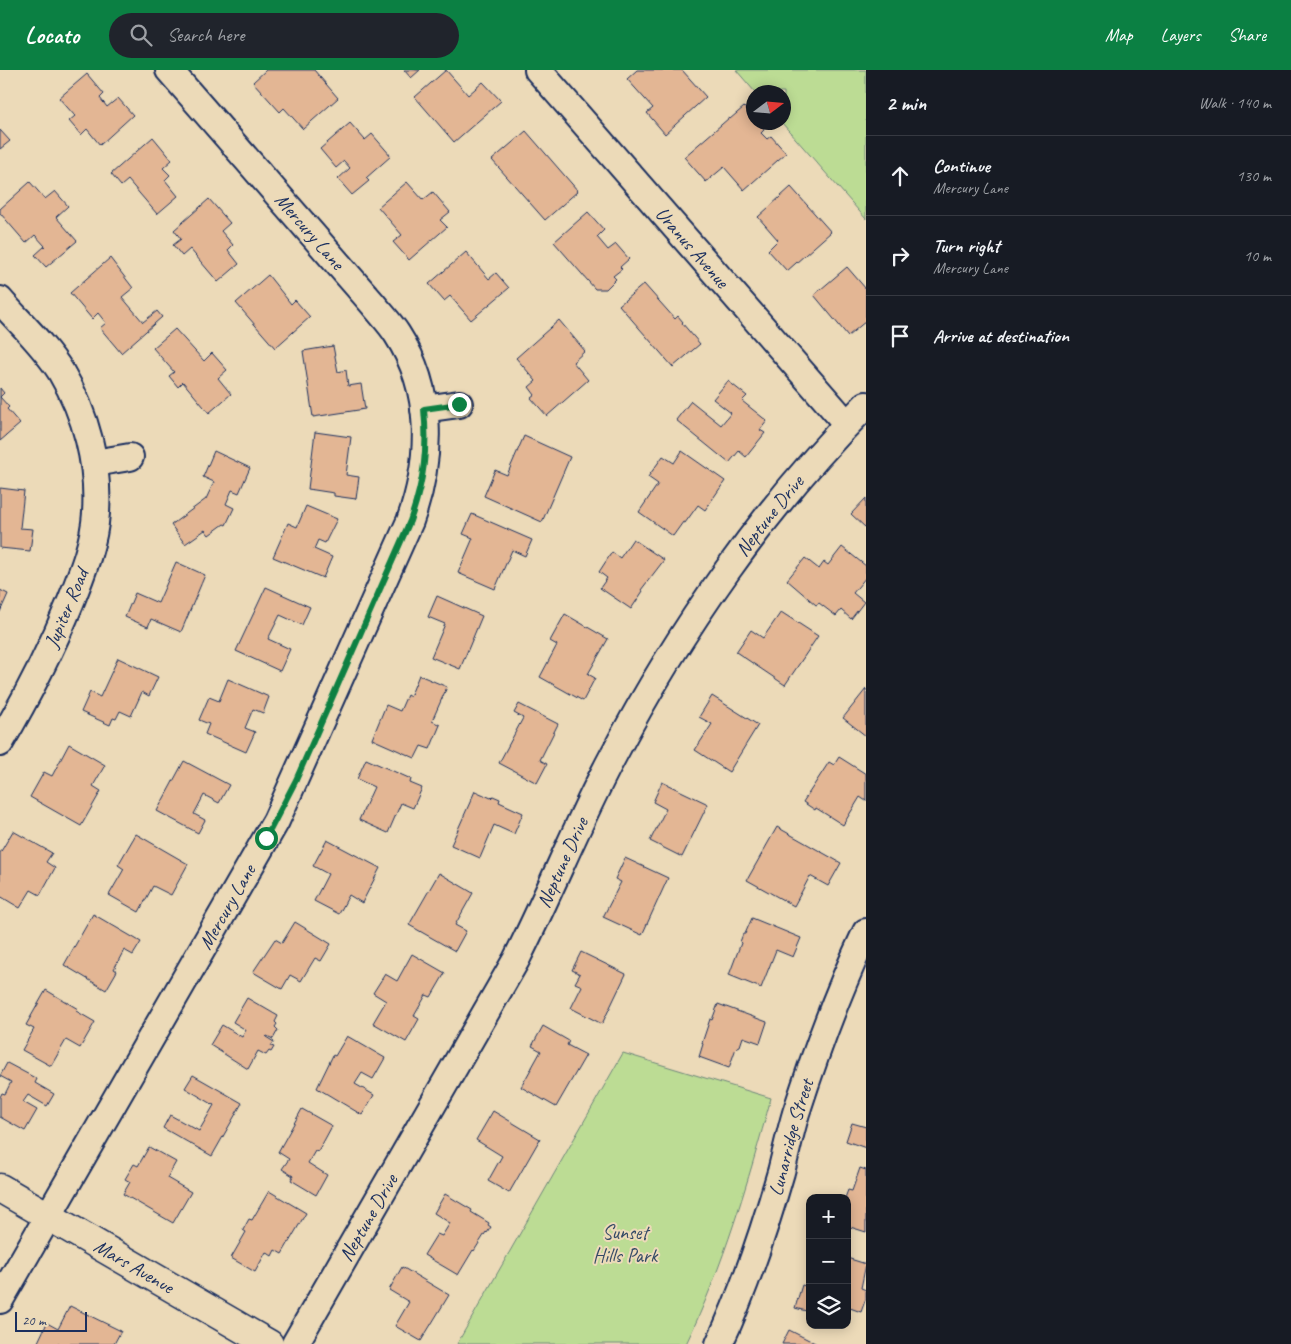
<!DOCTYPE html>
<meta charset="utf-8">
<style>
body{margin:0;font-family:Caveat,sans-serif;background:#20242c;color:#f1f3f6}
.controls{position:absolute;right:15px;bottom:15px;display:grid;overflow:hidden;border-radius:10px;box-shadow:0 2px 12px #0003}
.controls button{width:45px;height:45px;display:grid;place-items:center;padding:0;border:0;border-bottom:1px solid #363941;background:#171b24;color:#f1f3f6;font:25px sans-serif}
.compass{position:absolute;left:746px;top:15px;width:45px;height:45px;border-radius:50%;background:#171b24;box-shadow:0 2px 12px #0003;rotate:74deg}
.scale{position:absolute;left:15px;bottom:12px;width:72px;box-sizing:border-box;padding-left:5px;border:2px solid #1b2f5e;border-top:0;font-size:14px;line-height:18px;white-space:nowrap;color:#1b2f5e;-webkit-text-stroke:4px #ecdab8;paint-order:stroke}
.stop{position:absolute;width:15px;height:15px;margin:-11px;border:4px solid #0b8043;border-radius:50%;background:#fff}
.stop.end{background:#0b8043;border-color:#fff;box-shadow:0 1px 5px #0008}
.list{margin:0;padding:0;list-style:none}
h2{display:flex;justify-content:space-between;align-items:center;height:65px;margin:0;padding:0 20px;font-size:21px}
h2 small{font-size:16px;font-weight:400;color:#9ea1a6}
.list li{display:grid;grid-template-columns:32px 1fr auto;gap:15px;align-items:center;box-sizing:border-box;height:80px;padding:0 20px;border-top:1px solid #363941}
.list b{display:block;font-size:19px;white-space:nowrap}
.list p{margin:0;font-size:16px;white-space:nowrap;color:#9ea1a6}
.list em{font-size:16px;font-style:normal;color:#9ea1a6}
.icon{flex:none;width:28px;height:28px;fill:none;stroke:currentColor;stroke-width:2;stroke-linecap:round;stroke-linejoin:round}
.map{position:relative;flex:none;width:866px;height:1274px;overflow:hidden}
header{display:flex;align-items:center;gap:30px;box-sizing:border-box;height:70px;padding:0 25px;background:#0b8043;color:#fff}
header strong{font-size:24px}
nav{display:flex;gap:28px;margin-inline-start:auto;font-size:18px}
.search{width:350px;height:45px;background:#20242c;display:flex;align-items:center;gap:12px;box-sizing:border-box;padding:0 18px;border-radius:28px;color:#9ea1a6;font-size:19px}
main{display:flex}
aside{flex:1;background:#171b24}
.map>svg:first-child{display:block}
</style>
<header>
<strong>Locato</strong>
<div class="search"><svg class="icon" aria-label="search" viewBox="0 0 24 24"><circle cx="10" cy="10" r="6"/><path d="M15 15l6 6"/></svg>Search here</div>
<nav><a>Map</a><a>Layers</a><a>Share</a></nav>
</header>
<main>
<div class="map">
<svg width="866" height="1274" viewBox="0 0 866 1274">
<rect width="100%" height="100%" fill="#ecdab8"/>
<filter id="ink" filterUnits="userSpaceOnUse"><feTurbulence type="fractalNoise" baseFrequency=".02" numOctaves="2"/><feDisplacementMap in="SourceGraphic" scale="10" xChannelSelector="R" yChannelSelector="G"/><feConvolveMatrix kernelMatrix="1 2 1 2 8 2 1 2 1" color-interpolation-filters="sRGB"/></filter>
<g filter="url(#ink)">
<path fill="#bcdc94" stroke="#6c8679" d="M736,0H866V149L782,53L784,52V22H755Z
M623,983L771,1028C748,1112 724,1195 686,1274H457Z"/>
<path fill="#e3b694" stroke="#1b2f5e" d="M266,0H314L338,28L303,59L284,38L280,42L253,12Z
M404,0H420L411,8Z
M446,0L468,25L483,12L501,31L454,72L415,27Z
M637,0H682L706,27L665,64L647,43L653,38L627,9Z
M87,4L104,24L100,28L107,37L118,28L133,45L100,75L87,59L81,65L69,51L75,46L59,28Z
M744,37L754,47V52H758L764,60L761,63L767,69L771,66L786,83L744,120L724,97L706,112L684,87L729,48L730,49Z
M350,53L365,70L372,64L391,86L366,108L369,111L352,125L338,109L350,98L344,91L336,98L320,79Z
M0,60L10,71L0,79Z
M526,61L578,121L545,150L492,90Z
M153,67L172,90L163,98L170,105L165,110L178,126L157,144L128,110L121,116L111,104Z
M30,112L45,129L55,121L68,136L56,147L77,171L46,197L35,185L45,176L35,165L26,173L0,143V139Z
M407,112L423,130L433,122L450,142L440,150L447,157L409,190L393,172L402,165L378,137Z
M791,117L831,162L787,201L768,180L778,170L758,147Z
M209,129L230,153L221,161L233,175L228,180L239,194L218,212L190,179L182,186L173,175L181,169L174,160Z
M588,142L604,160L597,167L608,180L616,174L629,189L620,197L622,199L613,206L616,209L606,219H595L554,172Z
M466,182L489,209L496,203L509,218L471,250L450,226L444,231L429,214Z
M110,188L133,218L122,227L143,252L157,241L162,247L121,283L100,258L106,253L98,243L92,249L70,223Z
M847,197L866,219V251L848,266L814,225Z
M268,205L291,234L295,230L310,247L275,278L236,233Z
M644,214L675,249L678,246L683,252L682,253L700,274L673,297L619,235Z
M559,250L585,281L573,292L588,310L547,346L531,328L535,325L529,317L536,311L516,288Z
M175,259L204,291L212,283L227,300L218,308L231,324L209,343L183,312L178,317L169,306L174,302L153,278Z
M333,276L338,302L346,300L348,316L361,314L365,339L313,347L303,281Z
M728,311L747,326L742,331L767,351L760,360L765,363L746,387L739,381L729,393L676,350L691,331L721,355L731,343L713,329Z
M0,318L4,323L0,327L9,337L7,339L20,354L0,371Z
M315,362L351,367L346,405L359,407L356,429L334,426V423L308,419Z
M524,366L570,387L542,452L484,426L495,400L507,405Z
M214,381L250,398L239,423L232,420L226,434L234,438L226,455L224,454L209,465L205,460L185,474L171,455L206,429L214,412L203,407Z
M682,381L725,411L705,440L698,435L685,453L683,452L673,466L639,442L658,414L648,407L663,386L674,393Z
M0,418L24,421L20,458L33,459L30,481L0,478Z
M866,428V458L851,444Z
M306,436L337,449L325,473L318,470L314,479L332,487L323,508L273,487L288,453L297,457Z
M472,444L532,470L525,486L512,480L495,519L458,503L473,468L463,464Z
M633,469L664,490L641,520L643,521L631,539L600,518L607,508L599,502L612,482L620,488Z
M842,477L866,496V507L853,523L864,532L851,549L841,540L836,546L819,533L816,535L787,510L805,488L819,499L824,492L828,495Z
M176,492L205,505L181,562L151,549L148,557L125,547L135,523L158,533Z
M266,517L310,537L302,555L280,545L268,569L290,579L280,601L236,581Z
M0,520L8,524L0,542Z
M437,526L482,546L460,599L431,587L445,554L428,547Z
M781,542L818,566L785,615L736,582L751,560L763,568Z
M565,544L608,569L588,604L595,608L583,631L540,607L557,575L550,571Z
M118,588L158,607L149,626L142,622L131,646L120,641L116,649L113,648L110,655L81,642L90,622L100,627Z
M419,605L447,617L432,651L440,655L430,679L421,676L415,688L372,669L386,635L400,641L407,625L410,627Z
M228,609L269,627L263,643L253,639L245,658L255,662L246,682L205,664L209,654L199,650L209,627L219,631Z
M866,619V666L843,648Z
M712,626L758,655L729,702L695,680L712,654L699,647Z
M519,634L558,654L540,690L547,694L537,713L499,693L523,648L514,643Z
M69,674L105,695L93,716L101,721L81,756L30,727L44,702L52,706Z
M839,687L866,704V731L860,727L843,755L816,738L815,740L803,732L829,692L834,695Z
M366,689L411,709L410,713L422,718L413,738L401,733L388,763L359,750L374,717L357,709Z
M184,691L229,715L219,733L204,725L194,744L205,750L198,763L157,741Z
M662,712L708,734L682,787L650,771L666,739L653,732Z
M475,721L491,728L493,726L500,729L499,732L523,743L514,764L494,755L480,788L451,775Z
M777,757L841,793L828,816L810,806L794,836L747,810Z
M13,761L52,783L46,792L55,798L40,825L31,820L20,838L0,826V783Z
M136,764L188,794L171,825L153,816L139,842L109,825L124,799L118,795Z
M327,770L380,798L362,833L349,825L339,844L314,831L328,804L313,796Z
M625,788L668,808L642,865L603,847L621,812L615,809Z
M439,803L473,823L455,855L466,861L455,881L409,855Z
M93,844L141,872L133,885L124,880L114,899L117,901L106,920L64,895Z
M752,848L801,868L793,887L776,880L761,918L729,905L741,873L740,872L743,864H745Z
M295,852L331,874L321,891L315,888L301,911L290,905L282,919L253,902L275,869L282,873Z
M581,882L626,904L602,954L571,938L582,916L575,913L580,904L572,900Z
M412,884L445,903L431,927L426,925L414,946L419,949L406,972L373,953L386,931L373,923L385,904L397,911Z
M46,920L78,939L76,941L95,952L80,978L66,970L51,996L22,980L34,959L26,955Z
M247,928L278,946L275,952L277,954L275,957L278,960L273,969L267,966L266,967L274,972L271,976L274,977L271,982L269,981L266,985L258,981L248,999L210,975L222,955L242,967L246,960L233,952Z
M718,934L767,952L760,973L743,967L740,976L736,978L729,998L699,987L703,974L702,973L710,949L712,950Z
M543,956L569,971L567,975L586,985L556,1037L521,1017L541,981L532,976Z
M347,966L385,988L373,1009L362,1003L355,1014L374,1025L362,1045L317,1018L333,985L335,986Z
M7,993L37,1009L35,1013L54,1024L47,1036L28,1025L23,1032L37,1040L25,1061L0,1047V1027L2,1023L5,1024L11,1012L0,1006Z
M193,1005L242,1033L212,1086L163,1058L170,1045L199,1061L214,1035L185,1018Z
M302,1039L332,1056L318,1082L315,1081L308,1093L327,1105L316,1125L291,1110L293,1106L282,1099L289,1089L278,1082Z
M493,1041L540,1069L509,1123L488,1111L502,1086L476,1070Z
M852,1053L866,1057V1078L846,1071Z
M149,1077L176,1092L167,1108L191,1122L173,1153L123,1124L130,1112L125,1109L134,1094L138,1096Z
M860,1098L866,1100V1162L847,1156V1128H845L848,1120L852,1121Z
M269,1121L306,1143L282,1184L275,1180L272,1186L266,1182L255,1202L231,1188L246,1162L243,1160L249,1149L252,1150Z
M445,1124L472,1140L471,1142L489,1153L488,1155L491,1157L487,1163L486,1162L474,1181L473,1180L458,1205L424,1185L437,1164L442,1166L450,1153L434,1143Z
M847,1188L866,1194L861,1218L866,1220V1228L861,1242L850,1238L847,1246Z
M402,1197L449,1225L421,1271L395,1256L409,1232L389,1220Z
M802,1215L810,1217V1242L795,1238Z
M70,1236L121,1261L114,1274H37L47,1253L58,1259Z
M789,1260L817,1274H782Z"/>
<g fill="none" stroke-linecap="round" stroke-linejoin="round">
<g stroke="#1b2f5e" stroke-width="30">
<g id="minor">
<path id="s1" d="M538,0L847,354"/>
<path d="M0,230C20,253 45,276 61,302C86,344 99,394 96,443C94,474 82,503 71,531C51,580 27,627 0,673"/>
<path d="M424,339L459,334"/>
<path d="M94,393L130,387"/>
<path id="s2" d="M0,1230L276,751L410,451C432,389 434,321 397,264C390,253 381,244 373,234L169,0"/>
<path id="s3" d="M295,1274L516,890C550,823 577,753 613,686C678,562 767,434 866,335"/>
<path id="s4" d="M719,1274C745,1219 764,1161 781,1102C786,1083 790,1063 796,1043C816,981 838,921 866,862"/>
</g>
</g>
<g stroke="#1b2f5e" stroke-width="31">
<g id="tertiary">
<path id="s5" d="M0,1118L269,1274"/>
</g>
</g>
<use href="#minor" stroke="#ecdab8" stroke-width="26"/>
<use href="#tertiary" stroke="#ecdab8" stroke-width="28"/>
</g>
</g>
<g fill="none" stroke-linecap="round" stroke-linejoin="round" filter="url(#ink)">
<path stroke="#0b8043" stroke-width="6" d="M266,768L296,710L410,451C424,411 428,380 424,339L459,334"/>
</g>
<g text-anchor="middle" stroke-width="4" stroke-linejoin="round" paint-order="stroke">
<g font-size="20" fill="#1b2f5e" stroke="#ecdab8">
<text transform="translate(310 161) rotate(49)" y="7">Mercury Lane</text>
<text dy="7" stroke="none"><textPath href="#s1" startOffset="235">Uranus Avenue</textPath></text>
<text dy="7" stroke="none"><textPath href="#s3" startOffset="956">Neptune Drive</textPath></text>
<text transform="translate(66 538) rotate(-67)" y="7">Jupiter Road</text>
<text dy="7" stroke="none"><textPath href="#s3" startOffset="551">Neptune Drive</textPath></text>
<text dy="7" stroke="none"><textPath href="#s2" startOffset="454">Mercury Lane</textPath></text>
<text dy="7" stroke="none"><textPath href="#s4" startOffset="219">Lunarridge Street</textPath></text>
<text dy="7" stroke="none"><textPath href="#s3" startOffset="146">Neptune Drive</textPath></text>
<text dy="7" stroke="none"><textPath href="#s5" startOffset="155">Mars Avenue</textPath></text>
</g>
<g font-size="20" fill="#334966" stroke="#ecdab8">
<text x="625" y="1169">Sunset<tspan x="625" dy="23">Hills Park</tspan></text>
</g>
</g>
</svg>
<div class="controls">
<button>+</button>
<button>−</button>
<button><svg class="icon" aria-label="layers" viewBox="0 0 24 24"><path d="M12 4l9 5-9 5-9-5zM3 14l9 5 9-5"/></svg></button>
</div>
<svg class="compass" viewBox="-18 -18 36 36"><path d="M0-13l5 13h-10z" fill="#e53935"/><path d="M0 13l5-13h-10z" fill="#9ea1a6"/></svg>
<div class="scale">20 m</div>
<div class="stop" style="left:266px;top:768px"></div>
<div class="stop end" style="left:459px;top:334px"></div>
</div>
<aside>
<h2>2 min<small>Walk · 140 m</small></h2>
<ul class="list">
<li><svg class="icon" aria-label="ahead" viewBox="0 0 24 24"><path d="M12 20V5M6 11l6-6 6 6"/></svg><div><b>Continue</b><p>Mercury Lane</p></div><em>130 m</em></li>
<li><svg class="icon" aria-label="right" viewBox="0 0 24 24"><path d="M7 20v-9h11M14 6l5 5-5 5"/></svg><div><b>Turn right</b><p>Mercury Lane</p></div><em>10 m</em></li>
<li><svg class="icon" aria-label="arrive" viewBox="0 0 24 24"><path d="M6 21V4h12l-3 4 3 4H6"/></svg><div><b>Arrive at destination</b></div></li>
</ul>
</aside>
</main>
